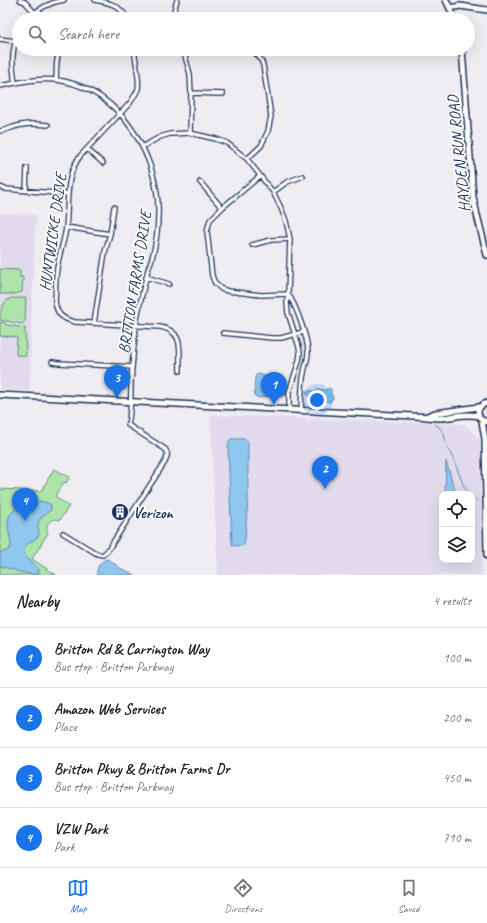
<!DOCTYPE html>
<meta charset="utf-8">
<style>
body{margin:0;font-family:Caveat,sans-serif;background:#f6f6f6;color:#202124}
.controls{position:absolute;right:12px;bottom:12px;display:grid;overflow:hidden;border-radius:8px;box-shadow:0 4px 16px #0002}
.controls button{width:36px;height:36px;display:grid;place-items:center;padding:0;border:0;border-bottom:1px solid #e0e0e0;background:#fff;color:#202124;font:20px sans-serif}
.you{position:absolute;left:317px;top:400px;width:14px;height:14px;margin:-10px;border:3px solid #fff;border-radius:50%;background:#1a73e8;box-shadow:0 0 0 6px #1a73e833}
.badge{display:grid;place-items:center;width:26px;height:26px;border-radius:50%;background:#1a73e8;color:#fff;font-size:13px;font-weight:700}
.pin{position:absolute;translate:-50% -33px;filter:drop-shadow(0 1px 2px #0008)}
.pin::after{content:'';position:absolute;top:21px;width:14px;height:12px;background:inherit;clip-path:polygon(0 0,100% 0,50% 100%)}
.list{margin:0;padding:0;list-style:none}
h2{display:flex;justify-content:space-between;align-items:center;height:52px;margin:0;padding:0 16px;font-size:17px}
h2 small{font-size:13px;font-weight:400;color:#757577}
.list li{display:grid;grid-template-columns:26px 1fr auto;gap:12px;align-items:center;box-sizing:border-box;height:60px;padding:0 16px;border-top:1px solid #e0e0e0}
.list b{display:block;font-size:15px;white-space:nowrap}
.list p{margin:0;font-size:13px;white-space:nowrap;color:#757577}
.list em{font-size:13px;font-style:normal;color:#757577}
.icon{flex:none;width:22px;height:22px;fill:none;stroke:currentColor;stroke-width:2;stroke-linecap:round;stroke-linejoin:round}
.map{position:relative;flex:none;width:487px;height:575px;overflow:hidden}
.search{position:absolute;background:#fff;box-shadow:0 4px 16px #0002;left:12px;right:12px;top:12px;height:44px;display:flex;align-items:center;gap:10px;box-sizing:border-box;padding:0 14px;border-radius:22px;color:#757577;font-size:15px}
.sheet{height:292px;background:#fff}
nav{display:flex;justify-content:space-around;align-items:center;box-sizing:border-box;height:56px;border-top:1px solid #e0e0e0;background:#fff;font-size:11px;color:#757577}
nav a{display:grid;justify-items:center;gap:2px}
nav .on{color:#1a73e8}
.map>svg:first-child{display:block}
</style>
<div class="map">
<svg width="487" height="575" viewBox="0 0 487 575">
<rect width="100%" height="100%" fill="#f0edf2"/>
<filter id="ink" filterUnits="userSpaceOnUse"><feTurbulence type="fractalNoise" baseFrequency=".025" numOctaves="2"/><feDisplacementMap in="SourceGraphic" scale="8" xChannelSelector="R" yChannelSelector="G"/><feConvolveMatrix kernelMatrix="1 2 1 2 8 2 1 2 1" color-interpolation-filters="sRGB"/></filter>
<g filter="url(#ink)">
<path fill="#e1dbed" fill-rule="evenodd" d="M0,213L36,215L31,326L30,391L0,389Z
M210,415L464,424L480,439L482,575H218ZM442,494H472V560H442Z"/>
<path fill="#ade5a9" stroke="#648a84" d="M0,269L20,270V277H23L22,292C15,295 7,294 0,294Z
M11,298H26L25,321L22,324L0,320C0,311 2,302 11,298Z
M0,322L5,323L6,325L25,328L26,356L16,355L17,337L0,336Z
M54,469L70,477L66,483L64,482L55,496L57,498L69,506L60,520C51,517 44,524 48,533L32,559L56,575H0V489L41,491Z"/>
<path fill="#8fc7ee" stroke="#618ab4" d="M260,374L267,377L274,375L280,376L282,381V392L286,393L285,395L276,398L267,396L259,398L255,396C254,392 254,378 256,375Z
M329,388L331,389V393L333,398L330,402C325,401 313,400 309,397C307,395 307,393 306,391H313L319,389L325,390Z
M231,439H245L247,440L248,443V499L245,539L244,545L235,546L232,545L228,447L229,441Z
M446,461L456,494H445Z
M38,501L48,503L51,505V510C45,515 37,518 38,528C39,532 40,533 38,537C32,542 21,545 24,555L39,569V572L38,574C25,575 12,569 0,566V552C4,552 9,550 11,547C11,538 7,529 8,521C9,512 20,503 28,502C32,501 35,501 38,501Z
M108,559L120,568L135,575H97C96,568 100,560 108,559Z"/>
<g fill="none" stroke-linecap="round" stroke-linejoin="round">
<path stroke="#618ab4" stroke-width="1" d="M435,424L442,430L445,438V442L455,463L463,484L468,494
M472,497L477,501"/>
<g stroke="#1b2f5e" stroke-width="6">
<path id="minor" d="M20,0L25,2L34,12
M95,0C112,3 119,5 128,19
M27,19C38,9 49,2 64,0
M175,19L174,11L177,0
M0,39L15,41
M134,49C135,59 140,79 138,89C136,94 133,98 130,103L81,155C64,176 69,202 66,227C65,239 60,251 58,263C55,275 56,288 55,300C56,314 62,319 75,322L160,327C185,331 179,351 180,371
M183,49L190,74L191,93L190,133
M56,80C57,70 55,57 61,49
M15,83C12,64 11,50 19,31
M0,86C19,82 38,78 57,80C105,87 136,124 151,168C156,184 159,200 158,216C158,230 156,244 152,258C150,265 147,271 146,278C142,294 138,310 136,326C134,345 132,364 131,383C131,397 131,411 128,425L165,449C169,453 167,457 165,462L108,550L103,555L98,554L94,552L63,533
M191,93L223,94
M0,131C8,130 14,126 22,125C30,123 39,124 48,125
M142,147L160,137L170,134L190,133L216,139L227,143L247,159L273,192L281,208L286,221L290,239L288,294L287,303L288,313L299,347L300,354L299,361L289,392V410
M87,149L103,163
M247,159L261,146L268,131L271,116L263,65C260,56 256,53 248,49
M260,176L222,208L210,220L207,231L212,276L215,283L221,289L228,291L261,295L288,294
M200,182L222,208
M0,187L5,189L68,194
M26,191L27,168
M273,192L287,182L303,176
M66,227L110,234
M252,245L271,240L290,239
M146,277L169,284
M288,294C296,305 308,339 308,352C308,360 305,366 304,373C301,385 302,399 301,411
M94,323L105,252L110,234L114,207
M223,333L272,338H281L303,332
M52,362L59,363L132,367"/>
</g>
<g stroke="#1b2f5e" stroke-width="8">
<path id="secondary" d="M446,0L455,19
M450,8L460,6L487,10
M462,49L473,197L477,215L487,255
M0,395L413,416C422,416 432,418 441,418C455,417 465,413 479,416
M487,403C475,406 475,419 487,422
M427,416L435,413L479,407
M482,421L485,439L487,556"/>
</g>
<use href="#minor" stroke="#fdfcf7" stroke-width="3.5"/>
<use href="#secondary" stroke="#fdfcf7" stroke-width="5"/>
</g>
</g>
<defs>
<g id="building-disc" transform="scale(0.9)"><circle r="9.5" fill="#1b2f5e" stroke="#fdfcf7"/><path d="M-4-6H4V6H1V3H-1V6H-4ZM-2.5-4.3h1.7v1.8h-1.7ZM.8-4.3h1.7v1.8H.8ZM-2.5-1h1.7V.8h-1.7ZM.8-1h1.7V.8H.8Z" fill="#fff"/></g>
</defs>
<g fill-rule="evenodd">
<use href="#building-disc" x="120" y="512"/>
</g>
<g text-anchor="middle" stroke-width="3.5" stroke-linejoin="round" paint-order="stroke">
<g font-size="16" fill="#1b2f5e" stroke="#fdfcf7">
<text transform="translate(458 154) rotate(-96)" y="6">HAYDEN RUN ROAD</text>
<text transform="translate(52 232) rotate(-82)" y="6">HUNTWICKE DRIVE</text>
<text transform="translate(134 282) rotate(-81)" y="6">BRITTON FARMS DRIVE</text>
</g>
<g font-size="16" font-weight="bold" fill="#1b2f5e" stroke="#fdfcf7" text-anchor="start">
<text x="133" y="518">Verizon</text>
</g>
</g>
</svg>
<div class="controls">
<button><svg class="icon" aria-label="locate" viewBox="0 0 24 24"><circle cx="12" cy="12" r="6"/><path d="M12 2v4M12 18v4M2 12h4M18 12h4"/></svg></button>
<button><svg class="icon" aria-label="layers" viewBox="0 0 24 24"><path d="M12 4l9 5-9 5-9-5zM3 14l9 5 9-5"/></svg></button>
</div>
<div class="you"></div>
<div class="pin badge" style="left:274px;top:405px">1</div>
<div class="pin badge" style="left:325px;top:489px">2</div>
<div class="pin badge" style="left:117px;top:398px">3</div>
<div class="pin badge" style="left:25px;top:521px">4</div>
<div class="search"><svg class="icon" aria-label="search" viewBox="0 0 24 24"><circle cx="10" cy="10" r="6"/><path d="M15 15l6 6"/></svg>Search here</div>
</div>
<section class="sheet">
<h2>Nearby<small>4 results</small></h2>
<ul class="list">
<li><span class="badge">1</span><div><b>Britton Rd &amp; Carrington Way</b><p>Bus stop · Britton Parkway</p></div><em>100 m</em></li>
<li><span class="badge">2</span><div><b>Amazon Web Services</b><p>Place</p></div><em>200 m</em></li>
<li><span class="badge">3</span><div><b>Britton Pkwy &amp; Britton Farms Dr</b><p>Bus stop · Britton Parkway</p></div><em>450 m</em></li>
<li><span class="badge">4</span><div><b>VZW Park</b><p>Park</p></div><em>710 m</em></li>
</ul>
</section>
<nav>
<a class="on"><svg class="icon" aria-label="map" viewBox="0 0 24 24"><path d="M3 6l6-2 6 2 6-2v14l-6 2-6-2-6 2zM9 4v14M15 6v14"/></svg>Map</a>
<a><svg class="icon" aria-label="directions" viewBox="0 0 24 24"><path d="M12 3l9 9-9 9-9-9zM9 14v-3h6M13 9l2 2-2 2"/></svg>Directions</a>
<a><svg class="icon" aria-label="saved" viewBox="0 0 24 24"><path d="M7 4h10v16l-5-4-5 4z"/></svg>Saved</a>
</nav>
